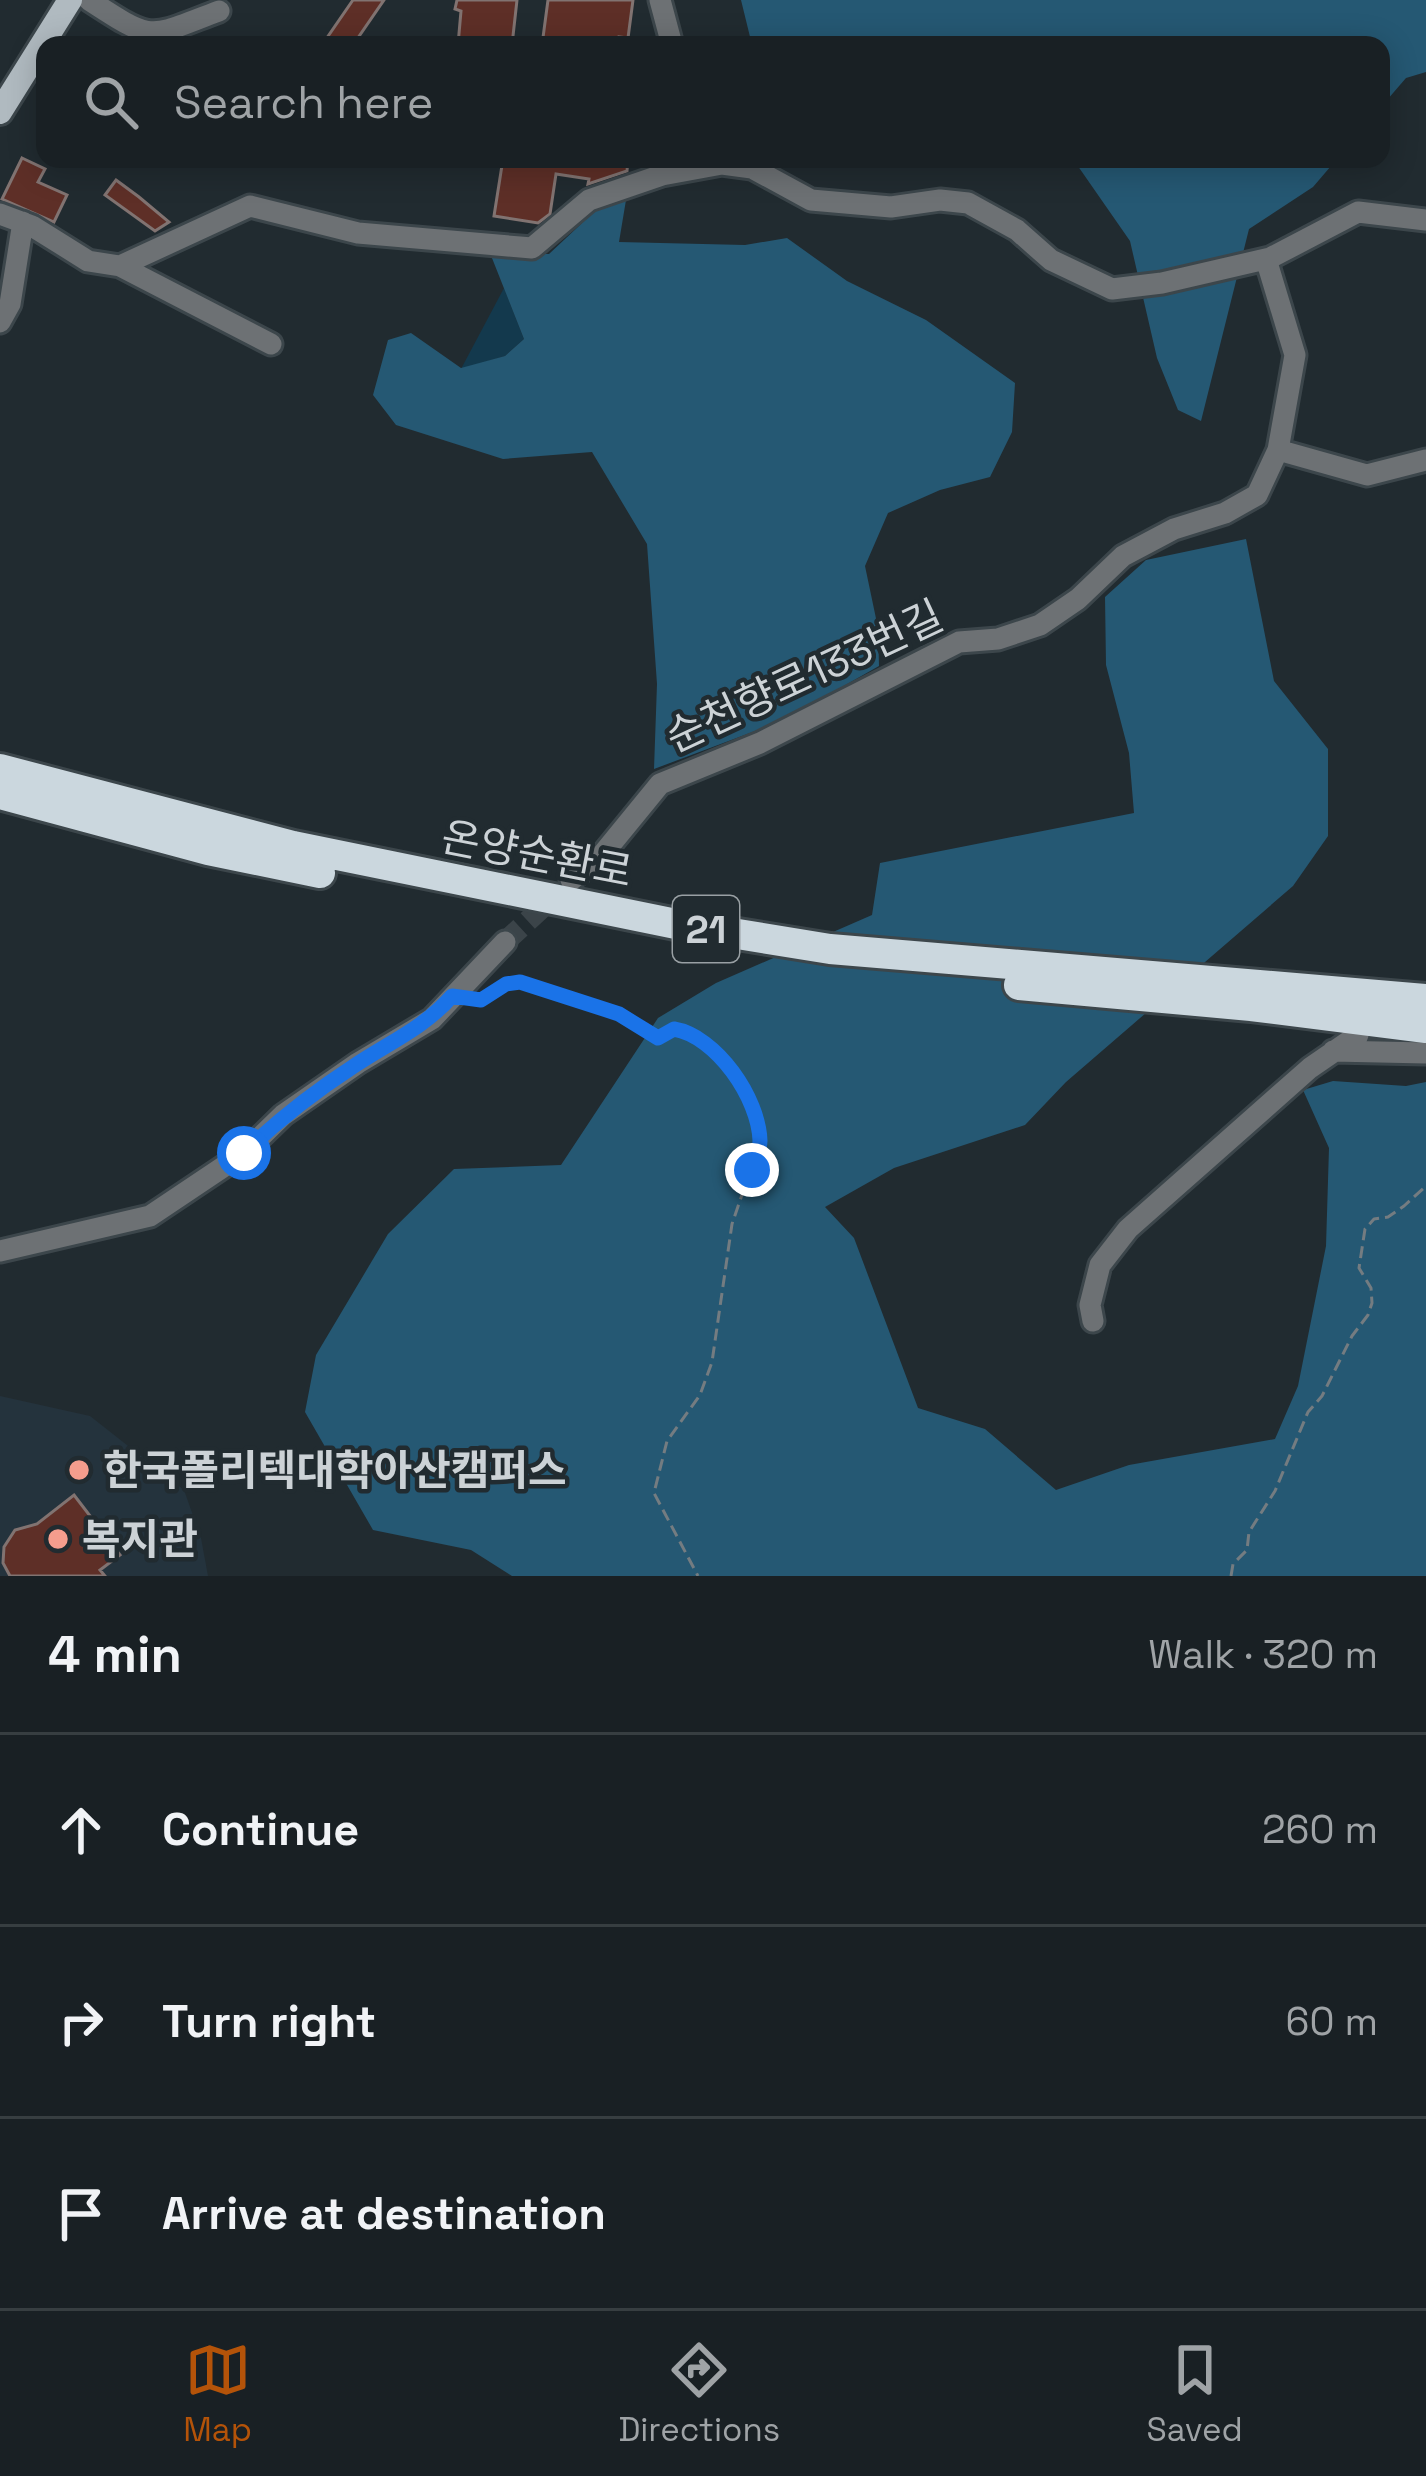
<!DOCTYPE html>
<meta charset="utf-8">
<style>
body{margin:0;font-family:"Space Grotesk","Noto Sans KR",sans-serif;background:#22282c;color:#f1f3f6}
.stop{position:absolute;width:36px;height:36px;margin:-27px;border:9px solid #1a73e8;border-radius:50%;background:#fff}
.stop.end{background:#1a73e8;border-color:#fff;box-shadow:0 3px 12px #0008}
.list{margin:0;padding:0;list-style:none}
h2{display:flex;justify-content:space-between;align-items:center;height:156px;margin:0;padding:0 48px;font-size:51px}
h2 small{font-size:39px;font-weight:400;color:#9fa3a6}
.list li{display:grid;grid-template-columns:78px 1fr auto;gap:36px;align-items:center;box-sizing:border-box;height:192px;padding:0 48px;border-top:3px solid #373e41}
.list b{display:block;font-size:45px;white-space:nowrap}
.list em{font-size:39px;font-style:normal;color:#9fa3a6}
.icon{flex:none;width:66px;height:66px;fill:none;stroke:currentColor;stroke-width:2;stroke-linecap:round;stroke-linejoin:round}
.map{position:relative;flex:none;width:1426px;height:1576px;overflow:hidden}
.search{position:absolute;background:#192024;box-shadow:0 6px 30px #0003;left:36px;right:36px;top:36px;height:132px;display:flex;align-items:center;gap:30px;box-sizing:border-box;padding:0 42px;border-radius:24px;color:#9fa3a6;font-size:45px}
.sheet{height:732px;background:#192024}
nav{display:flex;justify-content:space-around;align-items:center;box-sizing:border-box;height:168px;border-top:3px solid #373e41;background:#192024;font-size:33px;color:#9fa3a6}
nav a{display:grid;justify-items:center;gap:6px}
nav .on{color:#b45309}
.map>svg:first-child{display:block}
</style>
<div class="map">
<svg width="1426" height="1576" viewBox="0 0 1426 1576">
<rect width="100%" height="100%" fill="#212b30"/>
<path fill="#24333d" d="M0,1396L90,1416L184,1490L201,1538L208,1576H0Z"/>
<path fill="#13394d" d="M504,288L524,339L505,356L461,369Z"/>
<path fill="#255873" d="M741,0H1426V72L1406,78L1381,107V45H752Z
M1073,159H1337L1313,187L1249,229L1201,421L1178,410L1157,358L1130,241Z
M626,200L619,242L745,245L787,238L847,281L926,320L1015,383L1012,432L990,477L940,490L888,513L865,566L878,628L879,666L782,721L654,769L657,684L647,544L592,452L503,459L396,425L373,395L388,340L411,333L461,368L505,356L524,339L490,253L549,254L597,209Z
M1246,539L1274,681L1328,749V836L1293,886L1066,1082L1025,1125L894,1168L825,1207L854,1238L918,1408L985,1429L1056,1490L1129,1465L1275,1439L1298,1386L1326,1246L1329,1148L1303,1090L1333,1081L1406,1086L1426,1082V1576H512L471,1550L373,1530L305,1412L316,1355L388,1234L454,1169L561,1165L658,1018L716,983L872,915L880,863L1134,813L1129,753L1106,665L1105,597L1146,560Z"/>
<path fill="#5e2f27" stroke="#817371" stroke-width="3" d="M353,0H384L353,45H322Z
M457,0H517L512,45H458L461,11L455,9Z
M548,0H633L628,38L619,37L618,45H542Z
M22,158L45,169L38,182L67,195L54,222L2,199Z
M503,159H628L627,171L588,184L589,179L556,174L550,214L538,223L494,216Z
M116,180L139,197L169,222L155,231L105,195Z
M74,1495L120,1555L100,1570L105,1576H10L3,1563L4,1547L15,1530L37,1524Z"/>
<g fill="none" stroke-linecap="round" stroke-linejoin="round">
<path stroke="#3b4449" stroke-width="21" stroke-dasharray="21 10" stroke-linecap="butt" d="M505,942L558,893"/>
<g stroke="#3c464b" stroke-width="27">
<path id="minor" d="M89,0C155,43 147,38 219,11
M660,0L672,45
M0,214L32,226L88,261L120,266L250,206L358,233L532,248L589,200L662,175L722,164L752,168L811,200L891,207L940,200L968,203L1017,230L1051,260L1112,289L1162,283L1270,258L1358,212L1426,220
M120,266L271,344
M0,322L10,304L23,222
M1278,450L1367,475L1426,460
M571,880L602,855L660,784L760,743L959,642L998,639L1040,625L1078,599L1123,556L1174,529L1225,513L1257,495L1278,450L1295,355L1266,259
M1333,1051L1426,1053
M0,1251L150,1216L244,1153L283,1115L358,1063L432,1019L505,942
M1093,1321L1090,1305L1100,1265L1128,1229L1310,1068L1358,1035"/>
</g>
<g stroke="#3c464b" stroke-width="30">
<path id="major" d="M0,112L70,0"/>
</g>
<g stroke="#3c464b" stroke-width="36">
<path id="highway" d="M0,769L293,846L676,924L830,949L1426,999
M0,794L208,850L320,873
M1019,985L1251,1006L1426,1028"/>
</g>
<path stroke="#747c81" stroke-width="3" stroke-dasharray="12 6" stroke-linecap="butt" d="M478,1000L506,984L520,982L619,1014L658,1038L674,1029L689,1031L718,1053L744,1091L760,1142L732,1224L712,1362L700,1395L667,1441L654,1493L698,1576
M1231,1576L1233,1564L1247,1550L1249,1532L1275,1491L1308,1412L1322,1396L1352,1336L1368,1315L1372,1303L1371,1288L1359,1268L1365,1229L1374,1219L1388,1217L1404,1206L1426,1186"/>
<use href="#minor" stroke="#6d7174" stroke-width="21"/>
<use href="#major" stroke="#b0bac0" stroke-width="24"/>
<use href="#highway" stroke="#cbd7de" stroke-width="30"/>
</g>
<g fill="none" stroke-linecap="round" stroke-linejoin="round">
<path stroke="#1a73e8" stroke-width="15" d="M244,1153C278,1120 314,1092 354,1066C388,1043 424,1028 452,996L481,1000L506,984L520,982L619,1014L658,1038L674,1029C716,1036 759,1098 760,1141C760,1150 754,1161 752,1170"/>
</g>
<g fill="#f59d8d" stroke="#212b30" stroke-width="4.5">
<circle cx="79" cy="1470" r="12"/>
<circle cx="58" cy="1539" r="12"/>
</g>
<g text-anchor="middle" stroke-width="9" stroke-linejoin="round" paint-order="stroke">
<rect fill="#212b30" stroke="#99a0a4" stroke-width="3" x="673" y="896" width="66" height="66" rx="9"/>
<g font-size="39" font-weight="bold" fill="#ccd2d6">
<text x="706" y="943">21</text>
</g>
<g font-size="42" fill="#ccd2d6" stroke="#212b30">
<text transform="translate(804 676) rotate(-25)" y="15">순천향로133번길</text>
<text transform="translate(537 854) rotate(11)" y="15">온양순환로</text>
</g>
<g font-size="42" font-weight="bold" fill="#ccd2d6" stroke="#212b30" text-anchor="start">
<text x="103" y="1485">한국폴리텍대학아산캠퍼스</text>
<text x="82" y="1554">복지관</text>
</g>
</g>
</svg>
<div class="stop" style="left:244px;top:1153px"></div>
<div class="stop end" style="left:752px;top:1170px"></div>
<div class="search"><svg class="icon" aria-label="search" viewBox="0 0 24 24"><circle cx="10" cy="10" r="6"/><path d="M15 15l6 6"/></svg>Search here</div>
</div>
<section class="sheet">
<h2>4 min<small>Walk · 320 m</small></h2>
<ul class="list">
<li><svg class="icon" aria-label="ahead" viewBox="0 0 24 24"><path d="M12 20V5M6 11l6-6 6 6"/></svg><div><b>Continue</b></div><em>260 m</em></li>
<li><svg class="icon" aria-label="right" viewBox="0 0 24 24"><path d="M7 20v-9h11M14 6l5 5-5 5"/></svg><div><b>Turn right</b></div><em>60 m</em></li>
<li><svg class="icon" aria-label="arrive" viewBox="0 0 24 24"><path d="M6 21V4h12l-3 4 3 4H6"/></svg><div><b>Arrive at destination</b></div></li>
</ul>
</section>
<nav>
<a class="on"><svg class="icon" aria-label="map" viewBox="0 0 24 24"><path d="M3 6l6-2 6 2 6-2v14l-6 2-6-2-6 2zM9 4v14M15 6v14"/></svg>Map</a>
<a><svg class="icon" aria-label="directions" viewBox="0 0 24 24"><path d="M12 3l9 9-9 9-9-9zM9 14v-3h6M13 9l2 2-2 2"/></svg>Directions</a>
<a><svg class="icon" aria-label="saved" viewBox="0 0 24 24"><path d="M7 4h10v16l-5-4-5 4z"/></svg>Saved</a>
</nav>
